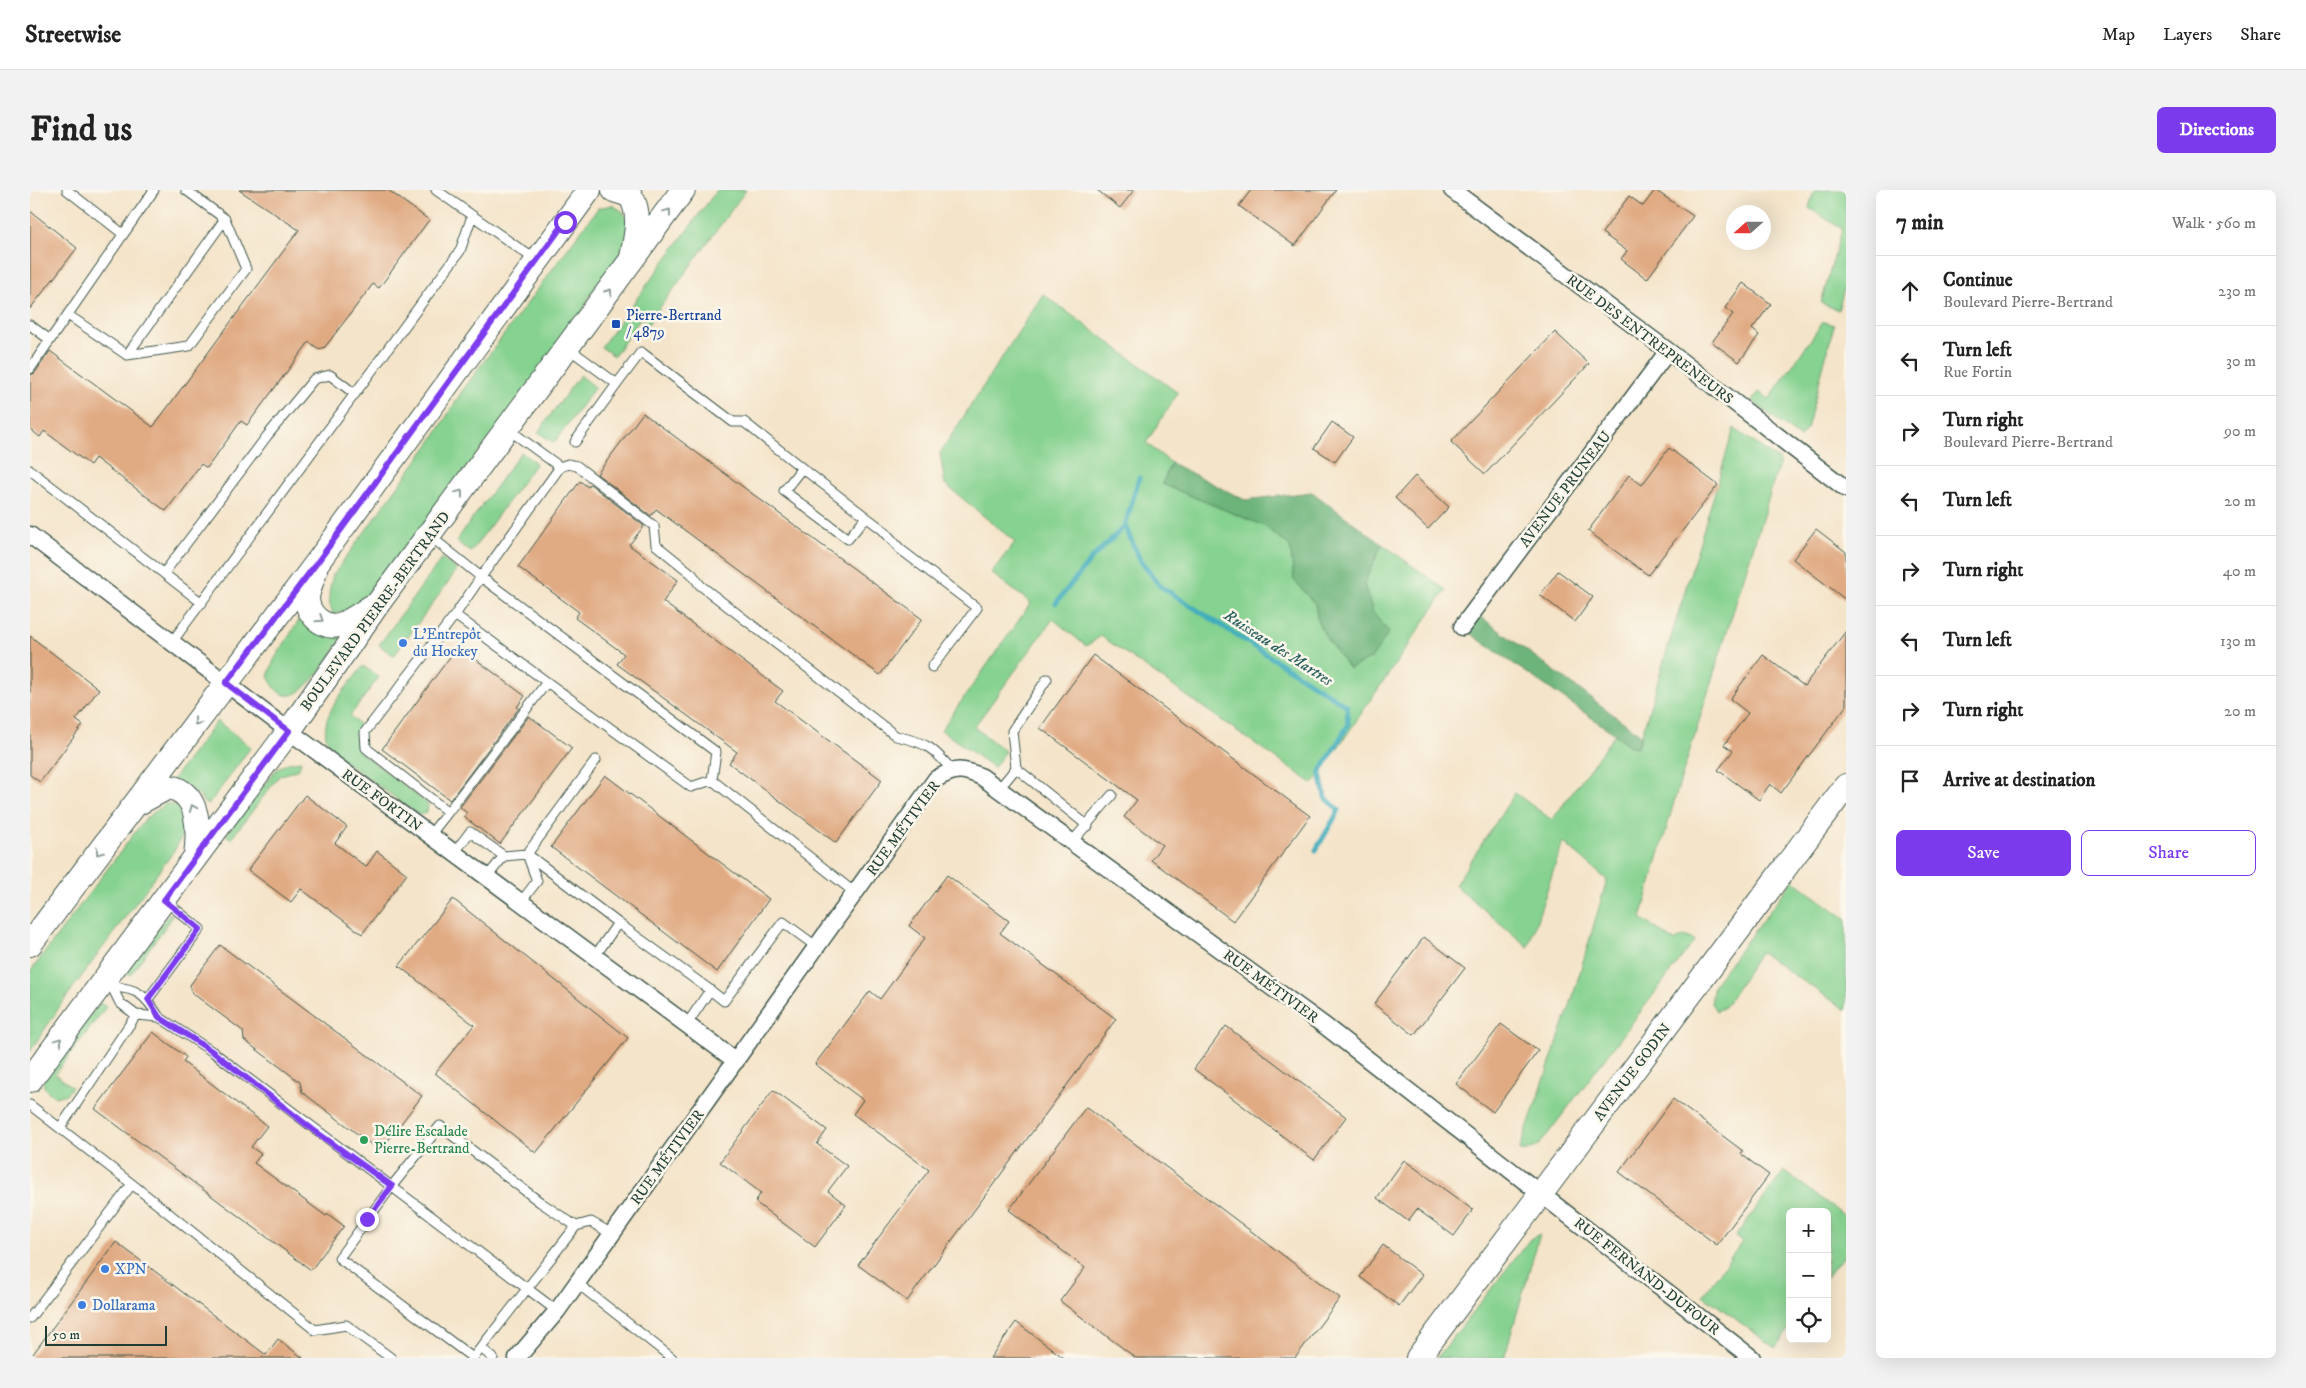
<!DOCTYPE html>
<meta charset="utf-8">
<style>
body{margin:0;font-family:"IM FELL DW Pica",serif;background:#f2f2f2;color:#222}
.controls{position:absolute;right:15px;bottom:15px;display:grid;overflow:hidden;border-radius:8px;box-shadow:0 5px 20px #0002}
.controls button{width:45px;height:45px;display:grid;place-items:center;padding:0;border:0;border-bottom:1px solid #e0e0e0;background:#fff;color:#222;font:25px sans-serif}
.compass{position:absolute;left:1696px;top:15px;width:45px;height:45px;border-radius:50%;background:#fff;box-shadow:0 5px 20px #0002;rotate:249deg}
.scale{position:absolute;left:15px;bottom:12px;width:122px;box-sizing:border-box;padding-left:5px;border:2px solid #1f3d34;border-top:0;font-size:14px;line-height:18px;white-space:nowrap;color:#1f3d34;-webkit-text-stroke:4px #fbf7ec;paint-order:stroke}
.stop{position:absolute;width:15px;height:15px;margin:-11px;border:4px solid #7c3aed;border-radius:50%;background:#fff}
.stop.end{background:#7c3aed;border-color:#fff;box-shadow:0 1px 5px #0008}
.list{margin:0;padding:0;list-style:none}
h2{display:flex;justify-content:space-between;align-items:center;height:65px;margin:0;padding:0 20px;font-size:21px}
h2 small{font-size:16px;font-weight:400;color:#767676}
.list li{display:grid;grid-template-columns:32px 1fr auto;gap:15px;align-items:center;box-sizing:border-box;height:70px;padding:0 20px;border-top:1px solid #e0e0e0}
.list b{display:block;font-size:19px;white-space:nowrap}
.list p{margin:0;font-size:16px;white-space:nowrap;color:#767676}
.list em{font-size:16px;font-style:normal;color:#767676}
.actions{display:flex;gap:10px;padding:15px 20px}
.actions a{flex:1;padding:11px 0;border:1px solid #7c3aed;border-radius:8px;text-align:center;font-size:18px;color:#7c3aed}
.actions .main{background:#7c3aed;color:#fff}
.icon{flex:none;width:28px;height:28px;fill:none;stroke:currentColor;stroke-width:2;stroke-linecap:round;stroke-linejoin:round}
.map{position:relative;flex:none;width:1816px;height:1168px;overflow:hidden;border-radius:8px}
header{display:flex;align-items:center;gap:30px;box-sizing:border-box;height:70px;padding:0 25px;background:#fff;border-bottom:1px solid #e0e0e0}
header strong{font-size:24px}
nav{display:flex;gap:28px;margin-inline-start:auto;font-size:18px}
.intro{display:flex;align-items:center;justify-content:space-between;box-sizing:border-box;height:120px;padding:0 30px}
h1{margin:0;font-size:35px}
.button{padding:12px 22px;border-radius:8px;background:#7c3aed;color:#fff;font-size:18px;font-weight:700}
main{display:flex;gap:30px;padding:0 30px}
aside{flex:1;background:#fff;border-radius:8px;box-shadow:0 5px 20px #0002}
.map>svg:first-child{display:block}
</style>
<header>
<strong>Streetwise</strong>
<nav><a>Map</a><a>Layers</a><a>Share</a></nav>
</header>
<div class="intro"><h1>Find us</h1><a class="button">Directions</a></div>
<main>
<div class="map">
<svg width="1816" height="1168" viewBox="0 0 1816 1168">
<rect width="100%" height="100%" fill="#fbf7ec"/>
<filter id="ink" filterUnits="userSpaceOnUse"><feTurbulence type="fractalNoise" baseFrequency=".02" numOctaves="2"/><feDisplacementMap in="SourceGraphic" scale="10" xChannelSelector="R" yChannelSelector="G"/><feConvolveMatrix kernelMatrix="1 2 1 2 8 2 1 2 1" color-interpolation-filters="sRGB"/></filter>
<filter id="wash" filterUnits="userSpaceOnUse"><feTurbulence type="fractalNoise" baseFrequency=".0096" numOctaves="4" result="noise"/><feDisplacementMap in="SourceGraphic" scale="20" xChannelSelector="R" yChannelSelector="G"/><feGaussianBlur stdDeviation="1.12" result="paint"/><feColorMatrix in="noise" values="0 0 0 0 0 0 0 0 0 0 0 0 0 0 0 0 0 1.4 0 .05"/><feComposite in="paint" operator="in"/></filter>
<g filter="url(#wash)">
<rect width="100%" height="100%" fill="#f4e4c9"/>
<path fill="#86d290" stroke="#528862" d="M687,0H716L618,134L611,128L584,166L571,157Z
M1784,0H1816V91L1808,120L1791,113L1812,39L1779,18Z
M582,15L592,21L600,33L601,49L560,105L549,130L335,412L304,425C296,410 299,401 303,385L405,246L432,201L568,18Z
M1013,104L1148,203L1116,253L1141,273L1132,294L1234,336L1261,356L1264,390L1285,414L1288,432L1297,449L1319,478L1343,423L1334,394L1352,354L1416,400L1283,594L1071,446L1056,456L1023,429L944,537L975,561L964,578L911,540L1001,413L961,383L985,352L915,294L910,263Z
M1793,132L1804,135L1777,239L1770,248L1722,211L1729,202L1739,209Z
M550,185L565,197L524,253L508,242Z
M1704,238L1750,271L1646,605L1611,728L1644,751L1654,746L1665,750L1511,953C1504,959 1499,962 1489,961L1540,816L1577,690L1533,652L1498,757L1425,695L1485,603L1522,630L1585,544L1599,556L1608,557Z
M491,262L506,273L441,362L426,351Z
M412,368L427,380L364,466L349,455Z
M278,416L296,446L313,447C297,469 261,539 238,486L244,470Z
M333,476L349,487L320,526L330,535L326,546L331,563L398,614L397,622L389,625L309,567C306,563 301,559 299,555C284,528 319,496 333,476Z
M187,531L221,557L179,614H175L169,605L143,589Z
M271,571L269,579L249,586L201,649L196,645L244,582C253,574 259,572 271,571Z
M135,614H142L153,620L152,646L144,661L32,813L0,862V782L115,629Z
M1763,690L1816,729V820L1730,762L1695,817L1686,821L1681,813L1684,794Z
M140,723L143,726L100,785L95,782Z
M70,813L76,817L25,884L42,897L36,904L25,907C16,900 12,898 13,886Z
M1754,981L1816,1027V1062L1797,1087V1022H1760V1138L1745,1158L1673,1105L1712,1052L1705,1047Z
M1510,1044L1474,1168H1407L1500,1049Z"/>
<path fill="#6cb47a" stroke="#467857" d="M1141,273L1215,310L1282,302L1352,354L1334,394L1343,423L1359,442L1342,468L1319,479L1297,449L1288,432L1285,414L1264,390L1260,356L1234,336L1132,294Z
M1447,424L1611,545L1608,557L1599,556L1585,544L1435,440Z"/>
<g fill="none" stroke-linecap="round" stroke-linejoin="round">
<path stroke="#40adbd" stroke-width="5" d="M1109,288L1095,336L1110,370L1130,396L1317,516L1318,535L1290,583L1295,607L1309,620L1286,660
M1026,413L1062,368L1095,336"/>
</g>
<g id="blocks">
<path fill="#e0aa83" d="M209,0H358L399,30L349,98L343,94L295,157L289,159L279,152L217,235L211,231L177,278L171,274L136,321L65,268L60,275L14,241L10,247L0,239V185L5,183L20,161L123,237L269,40Z
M1067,0H1104L1090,18Z
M1221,0H1306L1265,56L1209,16Z
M1625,0L1663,26L1617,89L1591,69L1597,61L1572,43L1599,6L1613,16Z
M0,21L47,58L0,119Z
M1713,93L1741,114L1722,139L1729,145L1709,172L1682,152L1703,124L1695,118Z
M1525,142L1559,174L1455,284L1421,252Z
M613,223L892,429L850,485L626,319L621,326L567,284Z
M1302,232L1323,247L1305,272L1284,258Z
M1639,258L1688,295L1618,385L1558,341L1599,285L1612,295Z
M1385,286L1419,317L1398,339L1365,308Z
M550,291L558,297L560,294L614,336L599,355L648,390L633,412L753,501L745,511L852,590L806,653L699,573L707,562L587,474L594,464L545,428L549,422L488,377Z
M1786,339L1816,362V410L1763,369Z
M1528,381L1563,407L1545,432L1510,405Z
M1816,441V516L1751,603L1740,594L1729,610L1688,580L1703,561L1694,555L1718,523L1700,509L1733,465L1774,496Z
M0,446L69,499L46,530L53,535L10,592L0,585Z
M428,456L495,506L487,517L489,518L420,610L352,559Z
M1063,465L1280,626L1203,731L1121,670L1132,655L1094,627L1107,610L1010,538Z
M499,526L542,558L470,654L434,627L437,623L430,617Z
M575,585L739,709L687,782L521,657Z
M275,605L317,637L305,653L336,677L347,661L377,684L332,744L271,699L261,712L218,680Z
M917,685L979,731L970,743L1086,829L877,1111L828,1075L899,980L823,924L833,910L785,874L840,801L850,809L895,748L879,736Z
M423,709L598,848L506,963L405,883L444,835L369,776Z
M1394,747L1435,778L1384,845L1344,814Z
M190,755L392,906L350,961L272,902L270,892L214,850L213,841L162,803L160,795Z
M1471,834L1508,861L1463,922L1426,894Z
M1196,836L1316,927L1284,970L1164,879Z
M123,842L156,867L153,872L237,936L221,957L231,964L224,973L296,1026L298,1024L314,1036L281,1080L65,919Z
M743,900L797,940L787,954L817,976L798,1001L816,1015L785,1057L725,1012L731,1003L690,972Z
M1643,909L1713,961L1711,964L1739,985L1687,1055L1589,982Z
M1056,917L1310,1108L1265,1168H1106L1030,1111L1055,1078L979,1020Z
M1374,970L1443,1020L1424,1046L1387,1019L1378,1031L1347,1008Z
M86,1052L236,1165L248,1149L273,1168H0Z
M1353,1055L1392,1085L1369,1116L1330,1087Z
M986,1132L1034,1168H960Z"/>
</g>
</g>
<g filter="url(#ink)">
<use href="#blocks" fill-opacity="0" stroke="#3f564a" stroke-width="1"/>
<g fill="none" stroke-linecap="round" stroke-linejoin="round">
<g stroke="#3f564a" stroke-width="11">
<path id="lane" d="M37,0L93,44
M156,0L195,29
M406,0L507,71
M38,125L97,165L195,29L216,79L159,156L97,165
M0,135L20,150
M538,158L587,194L545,252
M0,179L124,0
M587,194L611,162L703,232H714L772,278L754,301L818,349L836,327L772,278
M478,239L530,277L538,274L547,276L624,336L626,355L662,384L670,395L866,546C897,553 902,557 922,580
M0,280L172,413
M836,327L853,340L870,359L947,418L902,477
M400,346L451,387L530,277
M134,383L237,246L284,189L300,185L325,204
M451,387L686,562L682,590L661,597L425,425Z
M425,425L335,542L336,558L418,622L517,492
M142,452L430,61L442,26
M1017,489L982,541L986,578L1058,636
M682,590L825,703
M969,599L986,578
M400,645L418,622
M1042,652L1082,605
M424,663L440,642L474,666L457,687
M474,666L497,664L507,691L491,712
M588,733L680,800L657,834
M565,766L588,733L497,664L566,570
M74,793L82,797L90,813L106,825L129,827L183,862L527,1121
M82,797C108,798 115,805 129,827
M680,800L694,811L753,732L787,757
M118,809L170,739L134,710
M0,915L102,994L0,1128
M410,936L510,1012L546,1036L443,1168L309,1068L362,996Z
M30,938L106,825
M102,994L285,1140L316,1135L361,1168
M546,1036L561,1032L582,1044
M547,1093L642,1168
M451,1158L463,1168"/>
</g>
<g stroke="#3f564a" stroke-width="19">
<path id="street" d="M1422,0L1638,161L1816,299
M0,345L259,541L706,871
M1432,437L1638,161
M487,1168L527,1121L906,589C925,578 932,578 952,587L1295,836L1722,1168"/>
</g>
<g stroke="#3f564a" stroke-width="26">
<path id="secondary" d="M584,0L600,5C612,24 606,46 602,67
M285,381C282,390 278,399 277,408C277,424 293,439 309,435C321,432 331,424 341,417
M110,612L138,597C171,601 169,643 166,666
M0,754L289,370L559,0
M0,890L259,541L349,412L653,0
M1388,1168L1816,596"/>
</g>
<use href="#lane" stroke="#fff" stroke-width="9"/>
<use href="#street" stroke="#fff" stroke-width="16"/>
<use href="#secondary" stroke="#fff" stroke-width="24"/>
</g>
<defs><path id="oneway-chevron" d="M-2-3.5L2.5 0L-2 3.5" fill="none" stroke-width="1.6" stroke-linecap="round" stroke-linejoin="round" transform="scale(1.25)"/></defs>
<g stroke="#8f9e9a">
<use href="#oneway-chevron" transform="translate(638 22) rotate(-53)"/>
<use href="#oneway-chevron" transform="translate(579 102) rotate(-55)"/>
<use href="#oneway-chevron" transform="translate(430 303) rotate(-53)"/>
<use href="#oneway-chevron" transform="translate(290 429) rotate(33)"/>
<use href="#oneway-chevron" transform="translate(167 532) rotate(127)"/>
<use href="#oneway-chevron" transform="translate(163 618) rotate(-112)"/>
<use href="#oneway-chevron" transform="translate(69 662) rotate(127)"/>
<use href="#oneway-chevron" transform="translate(29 851) rotate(-54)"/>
</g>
</g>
<g fill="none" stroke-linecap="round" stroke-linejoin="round" filter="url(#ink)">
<path stroke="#7c3aed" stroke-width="6" d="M337,1029L362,996L286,942L183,862L129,827L118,809L170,739L134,710L259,541L196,493L289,370L535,32"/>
</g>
<rect fill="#1a4fb4" stroke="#fbf7ec" stroke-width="2" x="581" y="129" width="10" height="10" rx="2.5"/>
<g fill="#3f7fe0" stroke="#fbf7ec" stroke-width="2">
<circle cx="373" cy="453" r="5"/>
<circle cx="75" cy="1079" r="5"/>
<circle cx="52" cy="1115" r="5"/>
</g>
<circle fill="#2e9e5b" stroke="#fbf7ec" stroke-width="2" cx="334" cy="950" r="5"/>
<g text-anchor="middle" stroke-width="5" stroke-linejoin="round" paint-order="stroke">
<g font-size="15" fill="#164399" stroke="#fbf7ec" text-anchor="start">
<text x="596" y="130">Pierre-Bertrand<tspan x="596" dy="17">/ 4879</tspan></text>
</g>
<g font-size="15" fill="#1f3d34" stroke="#fbf7ec">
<text transform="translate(1620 149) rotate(37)" y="5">RUE DES ENTREPRENEURS</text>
<text transform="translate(1535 299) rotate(-53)" y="5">AVENUE PRUNEAU</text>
<text transform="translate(345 421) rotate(-54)" y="5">BOULEVARD PIERRE-BERTRAND</text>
<text transform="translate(352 610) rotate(36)" y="5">RUE FORTIN</text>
<text transform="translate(873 638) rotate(-54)" y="5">RUE MÉTIVIER</text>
<text transform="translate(1241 796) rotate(36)" y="5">RUE MÉTIVIER</text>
<text transform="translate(1602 882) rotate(-53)" y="5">AVENUE GODIN</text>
<text transform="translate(637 967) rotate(-54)" y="5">RUE MÉTIVIER</text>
<text transform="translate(1617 1086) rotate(38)" y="5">RUE FERNAND-DUFOUR</text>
</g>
<g font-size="15" fill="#366cbe" stroke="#fbf7ec" text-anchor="start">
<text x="383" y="449">L'Entrepôt<tspan x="383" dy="17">du Hockey</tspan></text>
<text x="85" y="1084">XPN</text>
<text x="62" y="1120">Dollarama</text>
</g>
<g font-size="15" fill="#27864d" stroke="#fbf7ec" text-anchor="start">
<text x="344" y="946">Délire Escalade<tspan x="344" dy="17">Pierre-Bertrand</tspan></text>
</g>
<g font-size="16" font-style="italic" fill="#295f5d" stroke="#fbf7ec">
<text transform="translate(1249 457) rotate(33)" y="6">Ruisseau des Martres</text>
</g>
</g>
</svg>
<div class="controls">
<button>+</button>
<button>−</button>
<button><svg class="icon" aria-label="locate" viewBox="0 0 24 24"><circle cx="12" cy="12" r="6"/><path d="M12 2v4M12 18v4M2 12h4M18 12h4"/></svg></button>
</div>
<svg class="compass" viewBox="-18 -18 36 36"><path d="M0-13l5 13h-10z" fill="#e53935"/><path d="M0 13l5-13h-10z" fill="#767676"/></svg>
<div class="scale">50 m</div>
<div class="stop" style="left:535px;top:32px"></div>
<div class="stop end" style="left:337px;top:1029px"></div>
</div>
<aside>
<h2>7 min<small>Walk · 560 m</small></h2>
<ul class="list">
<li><svg class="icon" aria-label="ahead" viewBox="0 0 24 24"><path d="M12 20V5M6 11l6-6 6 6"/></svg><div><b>Continue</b><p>Boulevard Pierre-Bertrand</p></div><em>230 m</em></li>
<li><svg class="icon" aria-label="left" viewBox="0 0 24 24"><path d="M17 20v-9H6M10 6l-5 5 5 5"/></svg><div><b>Turn left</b><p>Rue Fortin</p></div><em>30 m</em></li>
<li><svg class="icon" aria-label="right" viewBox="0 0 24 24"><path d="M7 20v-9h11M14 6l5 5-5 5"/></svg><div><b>Turn right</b><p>Boulevard Pierre-Bertrand</p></div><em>90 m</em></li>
<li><svg class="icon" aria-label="left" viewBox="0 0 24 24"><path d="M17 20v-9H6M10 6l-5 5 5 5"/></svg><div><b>Turn left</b></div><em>20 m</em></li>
<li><svg class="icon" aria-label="right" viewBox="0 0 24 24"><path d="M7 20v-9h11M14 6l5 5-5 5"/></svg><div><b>Turn right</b></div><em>40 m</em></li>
<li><svg class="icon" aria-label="left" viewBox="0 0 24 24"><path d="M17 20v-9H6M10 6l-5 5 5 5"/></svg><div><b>Turn left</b></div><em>130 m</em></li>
<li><svg class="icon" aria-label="right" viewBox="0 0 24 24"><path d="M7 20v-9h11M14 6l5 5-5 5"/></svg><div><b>Turn right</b></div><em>20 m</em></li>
<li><svg class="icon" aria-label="arrive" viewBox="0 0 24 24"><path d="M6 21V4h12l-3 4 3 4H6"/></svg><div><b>Arrive at destination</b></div></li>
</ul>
<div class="actions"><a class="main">Save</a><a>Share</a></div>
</aside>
</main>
